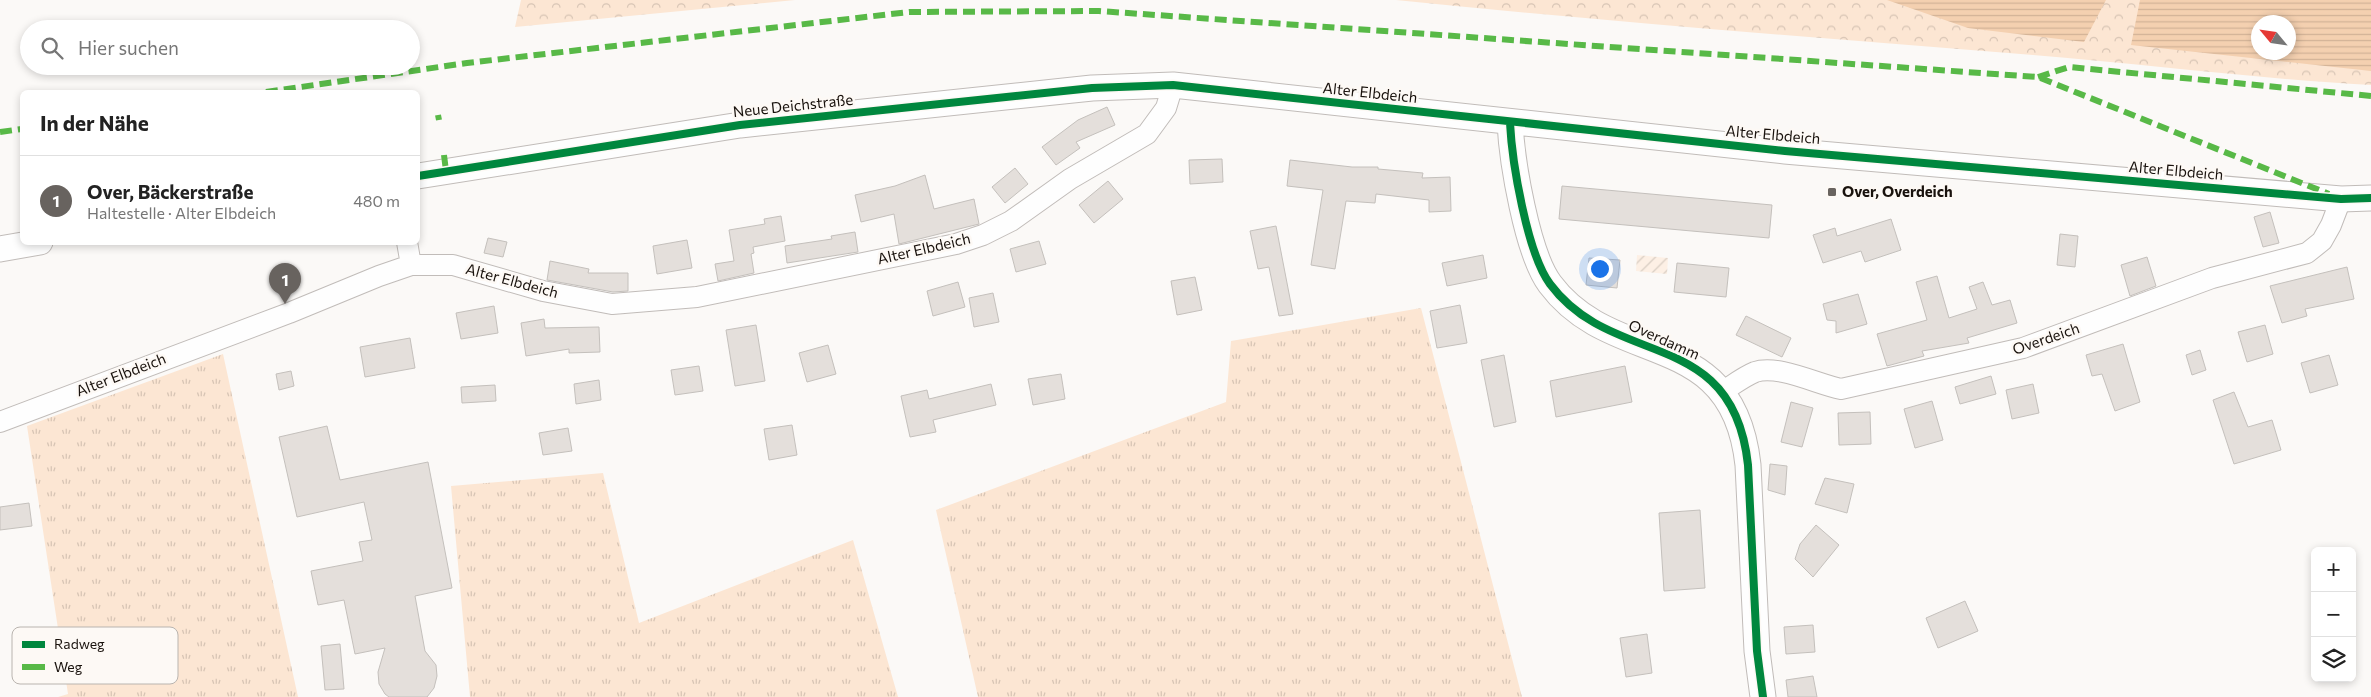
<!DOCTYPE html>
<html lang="de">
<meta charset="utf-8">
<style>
body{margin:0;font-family:Commissioner,sans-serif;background:#f6f6f6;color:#222}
.controls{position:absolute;right:15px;bottom:15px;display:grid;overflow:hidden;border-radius:8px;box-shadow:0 2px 8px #0003}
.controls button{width:45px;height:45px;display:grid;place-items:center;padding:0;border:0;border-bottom:1px solid #e0e0e0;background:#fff;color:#222;font:25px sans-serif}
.compass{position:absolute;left:2251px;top:15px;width:45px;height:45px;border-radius:50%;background:#fff;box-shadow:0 2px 8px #0003;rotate:299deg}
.you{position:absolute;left:1599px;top:268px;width:18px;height:18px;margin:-12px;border:4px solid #fff;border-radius:50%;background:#1a73e8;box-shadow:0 0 0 8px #1a73e833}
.badge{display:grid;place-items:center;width:32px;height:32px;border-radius:50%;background:#68635f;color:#fff;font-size:16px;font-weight:700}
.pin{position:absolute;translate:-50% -41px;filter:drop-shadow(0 1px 2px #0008)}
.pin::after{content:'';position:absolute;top:26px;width:18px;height:15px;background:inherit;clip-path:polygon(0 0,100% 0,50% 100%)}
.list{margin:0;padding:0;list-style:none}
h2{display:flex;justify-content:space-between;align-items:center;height:65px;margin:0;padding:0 20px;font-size:21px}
h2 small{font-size:16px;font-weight:400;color:#767676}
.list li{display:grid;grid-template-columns:32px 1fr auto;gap:15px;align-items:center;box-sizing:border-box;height:90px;padding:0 20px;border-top:1px solid #e0e0e0}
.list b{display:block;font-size:19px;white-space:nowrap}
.list p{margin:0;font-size:16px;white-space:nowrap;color:#767676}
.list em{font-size:16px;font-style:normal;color:#767676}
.icon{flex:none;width:28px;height:28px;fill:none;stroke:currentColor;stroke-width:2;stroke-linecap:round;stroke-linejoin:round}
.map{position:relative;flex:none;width:2371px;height:697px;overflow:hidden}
.search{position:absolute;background:#fff;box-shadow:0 2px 8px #0003;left:20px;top:20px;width:400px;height:55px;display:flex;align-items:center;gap:12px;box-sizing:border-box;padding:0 18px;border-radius:28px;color:#767676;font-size:19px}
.panel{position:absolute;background:#fff;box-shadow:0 2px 8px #0003;left:20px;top:90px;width:400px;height:155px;border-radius:8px}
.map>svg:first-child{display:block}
</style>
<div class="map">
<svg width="2371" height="697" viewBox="0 0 2371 697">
<defs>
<pattern id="industrial-furrows" width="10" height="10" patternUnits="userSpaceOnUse" patternTransform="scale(1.25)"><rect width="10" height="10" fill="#fdf0e5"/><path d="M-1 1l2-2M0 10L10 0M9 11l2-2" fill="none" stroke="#d8cdc3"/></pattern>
<pattern id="grass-tufts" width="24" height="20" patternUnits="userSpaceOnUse" patternTransform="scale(1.25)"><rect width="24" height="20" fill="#fce6d3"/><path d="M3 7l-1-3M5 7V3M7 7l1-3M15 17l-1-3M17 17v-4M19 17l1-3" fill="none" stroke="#d7c4b4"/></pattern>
<pattern id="park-crowns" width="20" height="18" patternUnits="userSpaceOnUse" patternTransform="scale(1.25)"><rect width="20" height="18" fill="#fce6d3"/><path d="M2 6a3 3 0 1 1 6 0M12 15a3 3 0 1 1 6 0" fill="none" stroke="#d7c4b4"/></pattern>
<pattern id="water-rules" width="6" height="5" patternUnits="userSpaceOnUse" patternTransform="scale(1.25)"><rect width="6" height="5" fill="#f4d0b0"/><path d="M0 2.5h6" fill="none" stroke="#d1b296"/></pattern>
</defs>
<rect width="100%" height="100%" fill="#fbf9f7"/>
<path fill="url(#industrial-furrows)" d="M1637,255L1668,258L1667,274L1636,271Z"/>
<path fill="url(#grass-tufts)" d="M1421,308L1522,697H978L936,510L1226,402L1231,341Z
M223,354L298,697H58L68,694L27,426Z
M603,473L639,623L853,540L898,697H470L451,486Z"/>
<path fill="url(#park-crowns)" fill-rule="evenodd" d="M521,0H795L515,27Z
M1396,0H2371V85C2258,79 2146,64 2033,55C1821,38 1608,22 1396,0ZM2258,22H2288V52H2258Z"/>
<path fill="url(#water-rules)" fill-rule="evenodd" d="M1887,0H2106L2084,42L1968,28Z
M2140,0H2371V71L2131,45ZM2258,22H2288V52H2258Z"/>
<path fill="#e4dfdb" stroke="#c4c0bc" d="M1107,107L1115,125L1076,142L1080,148L1056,165L1042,147L1078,120Z
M1222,159L1223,182L1190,184L1189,160Z
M1290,160L1352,167H1378V169L1423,173L1422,178L1450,177L1451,211L1429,212V200L1376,194L1375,203L1346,201L1335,269L1311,265L1323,190L1287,186Z
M1015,168L1028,184L1005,203L992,187Z
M925,175L934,209L974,199L979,224L899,244L894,214L861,222L855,195L895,186Z
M1108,181L1123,199L1094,223L1079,205Z
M1562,186L1772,205L1769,238L1559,219Z
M2270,212L2279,243L2263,247L2254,217Z
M781,216L785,241L753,247L754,253L751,254L754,273L718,281L715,264L734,261L729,230L765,224L764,219Z
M1891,219L1901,250L1865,262L1861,251L1823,263L1813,235L1835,228L1837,236Z
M1276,226L1293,314L1279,316L1269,267L1258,269L1250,231Z
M855,232L858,252L787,263L785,246L832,239L831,236Z
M2060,234L2078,236L2075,267L2057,265Z
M488,238L507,242L503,257L484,253Z
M687,240L692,268L657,274L653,246Z
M1039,241L1046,264L1016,272L1010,249Z
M1483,255L1487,278L1447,286L1442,263Z
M2147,257L2156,286L2130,296L2121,265Z
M1589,258L1620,260L1617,288L1586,285Z
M550,261L589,269L588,273H628V291L613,292L547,280Z
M1677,263L1729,268L1726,297L1674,292Z
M2347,267L2354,299L2305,309L2307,316L2282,323L2270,286Z
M1937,276L1949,318L1977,309L1969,287L1983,282L1992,305L2010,300L2017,323L1967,338L1969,343L1922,351L1924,356L1887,366L1877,334L1927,320L1916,282Z
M1195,277L1202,310L1177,315L1171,281Z
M958,282L965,307L933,316L927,291Z
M993,293L999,322L974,327L969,298Z
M1858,294L1867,324L1836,333V321L1827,320L1823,304Z
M1460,305L1467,343L1437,348L1430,311Z
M494,306L498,333L461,339L456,313Z
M1746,316L1791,338L1782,357L1736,335Z
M544,319L545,328L599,327L600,352L569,353V349L526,356L521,323Z
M756,325L765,381L735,386L726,330Z
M2265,325L2273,354L2247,362L2238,332Z
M410,338L415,368L365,377L360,347Z
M2123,344L2140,402L2115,411L2102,374L2092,376L2086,355Z
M828,345L836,374L807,382L799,353Z
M2200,350L2206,370L2192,375L2186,355Z
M1504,355L1516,422L1494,427L1481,360Z
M2329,355L2338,385L2310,393L2301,363Z
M699,366L703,391L675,395L671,370Z
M1625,366L1632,402L1556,417L1550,381Z
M291,371L294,386L279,390L276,374Z
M1061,374L1065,399L1033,405L1028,379Z
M1991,376L1996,394L1960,404L1955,387Z
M599,380L601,400L576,404L574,384Z
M991,384L996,405L933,420L936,432L910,437L901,396L927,390L929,399Z
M2033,384L2039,413L2012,419L2006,390Z
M495,385L496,401L462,403L461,387Z
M2234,392L2248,427L2272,420L2281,450L2234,464L2213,400Z
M1932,401L1943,440L1915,448L1904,409Z
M1791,402L1813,408L1802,447L1781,442Z
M1870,412L1871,444L1839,445L1838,413Z
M792,425L797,455L769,460L764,429Z
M327,426L340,480L428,462L452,588L415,596L425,651L436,665L437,676L434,688L427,697H389L385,694L379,684L378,672L385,648L355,654L344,600L318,605L311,571L363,561L359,542L372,540L364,502L297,517L279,437Z
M568,428L572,451L543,455L539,433Z
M1770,464L1787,466L1785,495L1768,490Z
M1825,478L1854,484L1847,513L1815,504Z
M29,503L32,526L0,530V507Z
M1700,510L1705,588L1664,591L1659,513Z
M1816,525L1839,545L1813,577L1795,559L1800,544Z
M1965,601L1978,631L1938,648L1926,618Z
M1813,625L1815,652L1786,654L1784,627Z
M1647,634L1652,673L1626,677L1620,638Z
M340,644L344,689L325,690L321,646Z
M1813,676L1817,697H1788L1786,680Z"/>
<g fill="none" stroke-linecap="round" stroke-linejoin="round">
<g stroke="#c1bcb9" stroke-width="22">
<path id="minor" d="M407,242L411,265
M1722,392C1733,385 1743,377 1755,372C1777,364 1817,384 1841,389L2023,348L2212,278L2307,253L2322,241L2331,225L2341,199
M0,422L289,313L379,276L411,265H453L543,291L612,304L697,297L956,244L983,235L1011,221L1070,179L1147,134L1166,108L1173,85"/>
</g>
<g stroke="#c1bcb9" stroke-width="27">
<path id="tertiary" d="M1510,123C1512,162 1527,253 1550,284C1614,370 1733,325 1748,465L1757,651L1763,697
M418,176L740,125L1092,88L1173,85L1785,151L2341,199L2371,198
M0,249L40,242"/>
</g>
<use href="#minor" stroke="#fefefe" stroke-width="20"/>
<use href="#tertiary" stroke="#fefefe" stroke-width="25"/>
<path stroke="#58b947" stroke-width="6" stroke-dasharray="12 6" stroke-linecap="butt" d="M2038,77L2069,67L2371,96
M266,92L467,63L909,12L1099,11L2038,77L2329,194
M438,115L439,120
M0,132L22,129
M444,155L446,171"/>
<g stroke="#fdf9f5" stroke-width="11">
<path id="cycleway" d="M1510,123C1512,162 1527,253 1550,284C1614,370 1733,325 1748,465L1757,651L1763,697
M418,176L740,125L1092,88L1173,85L1785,151L2341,199L2371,198"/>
</g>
<use href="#cycleway" stroke="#00873e" stroke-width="8"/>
</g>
<rect fill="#68635f" stroke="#fdf9f5" stroke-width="2" x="1827" y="187" width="10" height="10" rx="2.5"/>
<g text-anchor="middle" stroke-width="5" stroke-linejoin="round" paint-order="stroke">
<g font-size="15" fill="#19120d" stroke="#fdf9f5">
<text transform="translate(1370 93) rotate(6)" y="5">Alter Elbdeich</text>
<text transform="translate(793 106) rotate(-6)" y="5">Neue Deichstraße</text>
<text transform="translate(1773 135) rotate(5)" y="5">Alter Elbdeich</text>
<text transform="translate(2176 171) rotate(5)" y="5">Alter Elbdeich</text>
<text transform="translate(924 249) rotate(-13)" y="5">Alter Elbdeich</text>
<text transform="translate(512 281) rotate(15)" y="5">Alter Elbdeich</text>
<text transform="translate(2046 339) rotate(-19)" y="5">Overdeich</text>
<text transform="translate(1664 340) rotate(24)" y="5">Overdamm</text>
<text transform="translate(121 375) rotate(-21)" y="5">Alter Elbdeich</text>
</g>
<g font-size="15" font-weight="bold" fill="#19120d" stroke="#fdf9f5" text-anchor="start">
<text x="1842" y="197">Over, Overdeich</text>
</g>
</g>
<rect x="12" y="627" width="166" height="57" rx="8" fill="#fdf9f5" stroke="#b9b4af" stroke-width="1"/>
<rect x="22" y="641" width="23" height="7" fill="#00873e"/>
<rect x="22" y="664" width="23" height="6" fill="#58b947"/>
<g font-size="14" fill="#19120d">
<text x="54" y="649">Radweg</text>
<text x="54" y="672">Weg</text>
</g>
</svg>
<div class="controls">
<button>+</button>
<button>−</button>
<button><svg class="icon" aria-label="layers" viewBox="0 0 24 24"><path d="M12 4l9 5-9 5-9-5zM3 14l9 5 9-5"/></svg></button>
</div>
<svg class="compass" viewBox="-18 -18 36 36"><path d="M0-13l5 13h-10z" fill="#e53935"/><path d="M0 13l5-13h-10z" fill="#767676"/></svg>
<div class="you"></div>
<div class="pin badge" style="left:285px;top:304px">1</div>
<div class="search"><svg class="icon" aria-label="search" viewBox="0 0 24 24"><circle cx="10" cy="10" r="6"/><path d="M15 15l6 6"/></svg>Hier suchen</div>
<section class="panel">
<h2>In der Nähe<small></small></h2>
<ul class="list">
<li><span class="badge">1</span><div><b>Over, Bäckerstraße</b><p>Haltestelle · Alter Elbdeich</p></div><em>480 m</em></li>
</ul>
</section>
</div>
